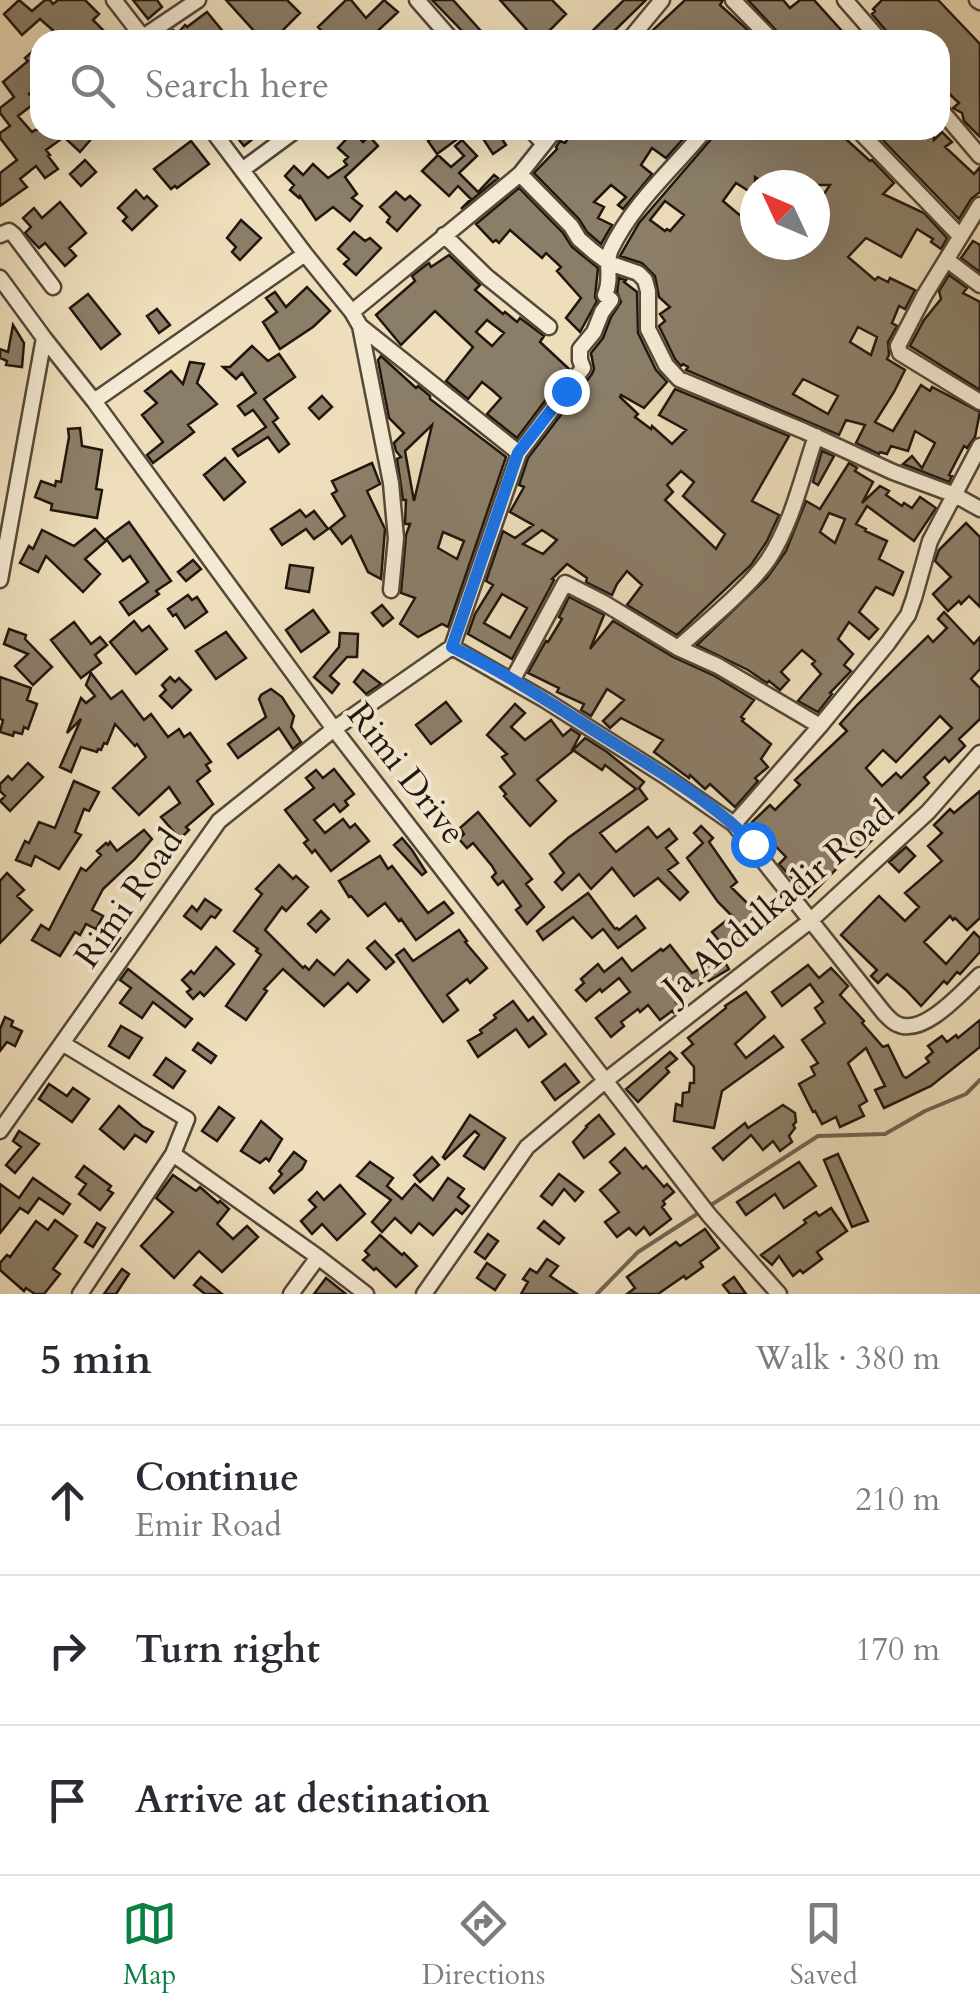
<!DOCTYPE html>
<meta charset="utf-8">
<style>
body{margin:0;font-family:Cardo,serif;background:#f7f7f7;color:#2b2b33}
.compass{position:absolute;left:740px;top:170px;width:90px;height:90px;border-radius:50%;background:#fff;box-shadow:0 10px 40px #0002;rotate:314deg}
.stop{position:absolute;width:30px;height:30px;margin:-22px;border:8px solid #1a73e8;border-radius:50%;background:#fff}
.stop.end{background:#1a73e8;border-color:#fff;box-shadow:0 2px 10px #0008}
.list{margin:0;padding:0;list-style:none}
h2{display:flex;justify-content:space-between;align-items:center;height:130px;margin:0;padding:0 40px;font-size:42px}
h2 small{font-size:32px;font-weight:400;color:#7c7c81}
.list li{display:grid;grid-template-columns:65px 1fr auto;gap:30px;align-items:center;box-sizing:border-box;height:150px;padding:0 40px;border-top:2px solid #e1e1e2}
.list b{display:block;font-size:38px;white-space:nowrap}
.list p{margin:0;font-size:32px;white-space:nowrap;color:#7c7c81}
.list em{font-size:32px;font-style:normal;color:#7c7c81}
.icon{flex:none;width:55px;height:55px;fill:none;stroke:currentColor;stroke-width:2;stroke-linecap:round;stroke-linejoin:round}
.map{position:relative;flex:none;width:980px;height:1294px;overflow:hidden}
.search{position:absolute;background:#fff;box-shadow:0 10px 40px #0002;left:30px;right:30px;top:30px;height:110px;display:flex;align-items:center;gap:25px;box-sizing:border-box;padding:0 35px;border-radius:30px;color:#7c7c81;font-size:38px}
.sheet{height:580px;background:#fff}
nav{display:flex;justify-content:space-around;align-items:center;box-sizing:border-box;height:140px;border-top:2px solid #e1e1e2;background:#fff;font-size:28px;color:#7c7c81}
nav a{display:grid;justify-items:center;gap:5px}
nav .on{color:#0b8043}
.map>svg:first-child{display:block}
</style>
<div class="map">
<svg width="980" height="1294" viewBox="0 0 980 1294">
<rect width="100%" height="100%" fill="#eedebb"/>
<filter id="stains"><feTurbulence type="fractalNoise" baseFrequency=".002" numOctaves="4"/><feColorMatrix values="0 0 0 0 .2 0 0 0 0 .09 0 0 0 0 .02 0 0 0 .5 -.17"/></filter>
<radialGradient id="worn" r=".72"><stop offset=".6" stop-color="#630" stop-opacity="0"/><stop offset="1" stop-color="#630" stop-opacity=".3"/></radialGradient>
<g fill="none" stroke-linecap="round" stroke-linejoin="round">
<path stroke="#726552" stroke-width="4" d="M597,1294L638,1252L818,1136L885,1134L925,1111L966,1094L980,1080"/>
</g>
<path fill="#8b7e68" stroke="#20160e" stroke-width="2.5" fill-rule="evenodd" d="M19,0L32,11L45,0H50L53,4L58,0H85L99,14L93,20L104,31L95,40H64L40,19L22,35L4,14Z
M133,0H157L162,7L148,19Z
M226,0H287L300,13L281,32L283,34L277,40H244L254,31Z
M346,0H351L366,18L384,0L398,12L368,40H330L318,27Z
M432,0H453L489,40H471Z
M500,0H552L566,14L549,31L557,40H536Z
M624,0H646L605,40H583Z
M685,0H723L720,5L749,31L747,34L754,40H660L652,31Z
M748,0H783L790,8L800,0H814L850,40H785Z
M882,0H938L980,44V137L964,121L962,113L953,108L959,103L940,85L945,79L940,74V40H890L888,33L872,14L875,11L873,9Z
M207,12L230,40H162L173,30L177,34L185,25L187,27Z
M34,50L40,57V83L29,94L36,102L18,116L32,132L35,130H99L80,152L64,137L46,150L50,155L48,156L58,169L45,178L36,166L20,179L27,187L0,206V173L17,160L0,138V133L10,126L0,113V108L14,97L3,82L28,61L25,58Z
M231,130H264L244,146Z
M443,130H448L456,140L437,154L428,141Z
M487,130H496L506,145L493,154L480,134Z
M574,130H691L666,158L652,148L641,165L652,174L623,209L618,205L626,197L611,185L594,202L604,207L598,218L612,225L601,244L587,232L579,219L534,173L557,149L556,147L560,141L565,143Z
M715,130H721L730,138L737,130H836L870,161L872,160L894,183L883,194L924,213L947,238L941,249L931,242L933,239L917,229L901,257L866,238L848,257L875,280L878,277L888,282L890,278L915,290L905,309L899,306L892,323L897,326L888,342L889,355L887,359L905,370L894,392L875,422L893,431L921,385L930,391L932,387L980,412L975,437L967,448L964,446L949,475L952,476L949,482L903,464L912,456L922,468L935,443L915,431L908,451L891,446L887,454L880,452L879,454L856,443L865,425L846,420L839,435L686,370L688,367L683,364L681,366L675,359L659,326L665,321L660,314L670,307L659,297L655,276L642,263L620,256L639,223L713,137ZM755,177L768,185H792L795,180L802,185H830L815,207V245H755V204L743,218L723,201L736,183L755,195ZM665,201L684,215L670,231L667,229L665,231L650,220ZM858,327L877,337L871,355L850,342ZM803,379L838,396L828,414L793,394Z
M933,130L934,140L942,132L952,142L945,147L974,174L980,167V192L971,199L959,219L874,131Z
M353,132L363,142L369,136L378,146L345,177L357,194L352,198L362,206L350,221L333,207L316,220L300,196L299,198L290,190L294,185L285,176L294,166L303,175L313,164L328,178L347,165L344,161L348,157L338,148Z
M462,140L477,156L459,173L478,192L494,175L498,178L461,209L471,199L458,186L449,196L422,171L438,155L451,167L464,156L455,146Z
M191,141L209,164L177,188L175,186L171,189L154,169Z
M85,160L96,172L81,186L70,174Z
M519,188L563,233L572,247L598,268L595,297L597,301L580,332L566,318L581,298L557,271L561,267L546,253L542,258L510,230L499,243L496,240L493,242L476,224Z
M136,190L144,199L147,196L157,206L132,230L123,221L127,217L118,208Z
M396,192L405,200L410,196L420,205L397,231L387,222L390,217L380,207Z
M60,202L86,233L69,248L76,256L65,266L45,243L39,248L25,233L31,227L23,218L34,208L42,218Z
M241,220L261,238L240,260L232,252L236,247L227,238Z
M354,232L365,241L370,238L381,248L356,275L344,264L349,259L338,249Z
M973,241L980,245V272L961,258Z
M449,255L480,285L475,290L503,314L505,312L517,322L520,318L544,336L540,342L569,369L517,438L487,414L501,398L492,390L482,382L468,399L446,381L473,347L435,311L401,345L376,315L415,281L412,276L426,265L429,263L431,267ZM487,320L504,333L492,346L476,332Z
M949,275L967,288L963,293L980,302V390L910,346L924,320L941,299L939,291Z
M619,278L626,280L624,282L637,292L638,333L656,370L667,382L644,408L621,395L620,397L638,414L635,417L651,429L652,426L672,444L686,430L659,415L675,389L789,436L752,501L779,515L767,541L751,565L677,635L627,605L642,585L627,571L617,584L612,595L586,582L587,578L567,564L552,579L554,580L512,659L468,634L475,614L493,585L486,581L503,531L515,538L533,525L510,512L524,487L519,485L528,458L592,374L594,369L591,353L603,338L611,317L621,302L617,292ZM681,471L694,482L683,496L725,534L716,549L665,500L673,492L667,485ZM542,530L557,540L543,554L523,544ZM502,594L527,608L510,638L484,623Z
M307,287L330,311L313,327L280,349L263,322L277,312L266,298L275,292L286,307Z
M88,294L120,334L101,349L70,308Z
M157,309L170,325L159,333L147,316Z
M13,325L24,343L22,367L6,365L7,361L0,358V349L8,352Z
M252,346L268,361L279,354L295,377L264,399L278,418L273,422L289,444L279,452L268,437L238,456L233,449L266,427L253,410L245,415L238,406L256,393L242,373L236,379L223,367H230Z
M381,356L416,388L418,386L430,396V399L506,457L448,627L442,624L418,637L400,624L415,598L401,593L406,535L410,524H405L406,500H403L397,459L401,457L396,451L394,443L404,433L389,418L378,360ZM432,425L414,501L405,451ZM443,532L464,541L457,559L438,548Z
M190,362L204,364L197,383L217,404L188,425L194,432L153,463L147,455L163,442L142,415L157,403L145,391L171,371L183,384Z
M322,396L332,407L319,419L309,408Z
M80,428L82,446L102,450L96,489L102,490L97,518L51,510L52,504L35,497L41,481L55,486L56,481L61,482L69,437L68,429Z
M822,451L834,456L818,485L813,482Z
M225,458L245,482L224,500L204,475Z
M372,463L380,484L367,491L385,529L381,579L368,572L351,536L342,544L330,528L345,516L332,494L337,491L332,481Z
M849,463L857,468L855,471L873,482L862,503L880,486L889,491L886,495L902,506L904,503L912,508L920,497L936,508L914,541L867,506L856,524L866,529L865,531L887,541L879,559L903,572L893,595L876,587L859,612L878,629L869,639L849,622L838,639L853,654L844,665L851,671L830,693L832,694L818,712L798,701L821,674L812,664L815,661L802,650L781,672L789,680L780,690L769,681L767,683L748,670L697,645L767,578L786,551L806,501L820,509ZM829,513L845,519L835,543L820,532Z
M300,510L306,517L314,511L328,529L314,539L306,529L282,545L271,529Z
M129,522L171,581L156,591L159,594L129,615L120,602L148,582L130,556L123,561L106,539Z
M966,523L980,537V607L969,596L961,604L959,601L948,611L933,594L951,577L935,561L939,550Z
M95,529L106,541L85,559L100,574L83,592L46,556L38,572L20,563L29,546L33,549L42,530L74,546Z
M193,560L201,569L186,581L178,572Z
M290,565L313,568L309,592L286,588Z
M188,595L192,600L197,597L207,612L185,628L176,614L173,616L168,609Z
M569,597L604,615L590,649L613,621L673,657L713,675L754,700L741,717L744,719L742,721L771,744L761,759L768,767L755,778L758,781L735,807L710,784L705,789L690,775L689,778L654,752L663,740L621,718L610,728L603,721L624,700L607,689L591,716L581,710L584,704L557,692L559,688L528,673L546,641L548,642L562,619L559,617Z
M382,605L393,618L383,626L372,613Z
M313,610L329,632L301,652L286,630Z
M944,612L974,644L980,637V669L971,679L980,688V719L959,739L965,746L949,762L945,757L924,777L929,783L887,825L883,821L869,835L873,839L856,857L852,853L809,897L779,864L786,857L752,822L770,805L775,810L800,785L795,780L847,731L840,724L857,705L928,636L933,642L947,628L938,619ZM940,716L952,728L901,778L896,773L882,786L866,768L883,750L896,762Z
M134,621L142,631L149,626L167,649L136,674L110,642Z
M74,622L91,644L100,637L107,645L95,655L101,663L81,678L51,640Z
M9,629L26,635L25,639L52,667L33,685L15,666L28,654L4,644Z
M226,632L246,658L216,679L196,651Z
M340,633L358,634L357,657H347L330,676L339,684L332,693L314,677L339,647Z
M363,670L381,684L366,694L354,682Z
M91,673L111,699L122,691L144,720L151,714L168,737L179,729L184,737L190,733L211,762L206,765L210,771L197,781L213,804L186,827L189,830L180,839L161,817L180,803L169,787L139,815L113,788L146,757L137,744L135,746L115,724L107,744L104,743L101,750L98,749L97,752L81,747L71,772L60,767L81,719L67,733L81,698L86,703L95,696L86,685Z
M0,677L31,688L27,700L37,704L28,729L24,727L22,734L14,732L13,736L0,732L3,720L0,719Z
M170,677L175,682L179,678L191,690L172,708L160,696L166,690L162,685Z
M271,689L282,697L294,716L291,727L301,742L293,749L279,728L238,758L228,744L266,717L259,699L261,695Z
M446,702L461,721L431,744L416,725Z
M515,704L525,713L511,727L525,740L551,720L563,736L571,729L580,735L572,750L573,751L537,780L556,801L530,826L504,796L506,794L500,787L515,774L502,757L507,754L487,735Z
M585,738L607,752L644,782L639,788L647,799L600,833L616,852L648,827L657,838L669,829L677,839L666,848L678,863L668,870L688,892L680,900L658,878L634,896L612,868L591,889L579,874L562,890L555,882L564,873L550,854L568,838L636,789L605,765L602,770L573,750Z
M28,763L43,777L10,811L0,801L5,796L0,791V784L8,776L12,780Z
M334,769L354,794L345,801L348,805L340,812L334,804L314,820L325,833L343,819L350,828L355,824L369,841L331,871L315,850L312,853L304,843L308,840L285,810L314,788L306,778L316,770L323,778Z
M74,781L99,792L89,811L84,809L75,832L81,835L59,869L35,856L31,866L16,860L25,841L29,843L39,822L55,828Z
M980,791V918L967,930L955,918L953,920L950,916L924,942L946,964L974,932L980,938V952L960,974L957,972L947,984L944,981L921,1006L906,990L887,974L878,983L871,976L877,970L841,935L879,896L905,921L919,907L905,893L942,861L928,846L942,833L934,825L950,809L954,813Z
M478,812L532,879L526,884L544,907L527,924L516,910L521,906L503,881L498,885L492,877L496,873L492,866L473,843L467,848L459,839L464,834L460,828Z
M701,826L713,838L709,842L737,882L731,887L747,903L750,900L763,916L747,930L749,932L727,950L712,932L732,916L718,902L687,858L703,843L694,833Z
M144,830L152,839L135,859L103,889L92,910L103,916L96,929L86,924L80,935L75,932L60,956L32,940L41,925L49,930L81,868L86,871L101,855L97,851L106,843L108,845L110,842L117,851Z
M402,838L412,850L426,872L422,875L394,845Z
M906,847L915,856L899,872L889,862Z
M380,856L388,869L392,866L428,913L444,902L453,913L416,940L401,919L399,921L385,903L368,916L351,896L349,897L339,881Z
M279,865L293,879L296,876L308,887L286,911L282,907L265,930L303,968L305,966L309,970L317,960L334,975L348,960L369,980L357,992L348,983L324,1006L283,969L264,989L267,991L246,1020L226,1006L261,955L256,951L258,949L234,931L262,894L256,889Z
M7,873L24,890L17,896L32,910L0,943V881Z
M588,893L615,929L617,928L619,930L636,916L645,928L618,948L603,929L592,938L573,917L543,940L537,931Z
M205,899L221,910L215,918L211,916L201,929L184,916L192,906L197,911Z
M321,911L329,919L316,932L308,924Z
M109,930L120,938L111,951L100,943Z
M459,930L467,941L465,942L487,968L470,983L467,979L447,995L458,1010L443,1022L396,955L404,949L413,961Z
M375,941L394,962L386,969L367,948Z
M670,945L692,973L721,956L729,969L709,981L707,979L676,1002L680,1006L674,1013L672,1011L660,1020L648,1005L640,1012L638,1009L621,1022L624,1026L611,1037L596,1018L630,992L619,978L602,992L600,989L586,1001L576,990L584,983L581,979L598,964L604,972L622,958L632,971L661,949L663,951Z
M216,947L234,964L204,996L200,992L193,999L187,992L191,989L182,980L191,971L194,974Z
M808,965L819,978L831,968L848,986L840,995L864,1021L862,1023L883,1047L888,1045L903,1076L906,1078L929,1062L926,1058L933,1052L928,1046L942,1036L947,1042L956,1035L958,1038L980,1020V1047L931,1086L884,1108L875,1090L885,1086L866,1048L848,1063L867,1101L859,1106L864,1116L840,1127L836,1117L822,1124L815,1111L813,1112L799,1084L815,1075L811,1067L818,1063L802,1040L825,1023L815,1008L823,1002L810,984L782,1006L772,992Z
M128,969L192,1019L185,1027L153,1002L142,1018L120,1003L131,988L120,980Z
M746,992L765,1017L735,1044L746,1058L774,1036L783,1047L722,1091L714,1128L674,1121L676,1104L682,1106L683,1093L689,1092L690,1083H694V1067L682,1053L693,1044L688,1038L726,1008L725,1006Z
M513,1001L528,1021L533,1017L546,1034L529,1047L516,1029L478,1057L468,1041L482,1033L480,1030L496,1018L494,1015Z
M5,1017L13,1021L11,1026L22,1031L15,1046L7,1042L0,1051V1029Z
M121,1026L142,1038L129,1058L109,1046Z
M198,1043L216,1056L211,1063L193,1050Z
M670,1052L677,1059L666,1068L669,1072L638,1102L626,1089Z
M166,1058L185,1071L173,1088L154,1075Z
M565,1064L579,1082L555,1100L542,1082Z
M49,1084L67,1096L73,1088L89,1099L72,1122L39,1099Z
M783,1105L795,1113L796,1122L793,1125L795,1128L789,1136L792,1142L780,1151L773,1141L763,1150L751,1135L723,1160L713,1148L745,1123L748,1128Z
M119,1106L142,1126L153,1132L146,1142L135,1135L124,1149L100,1129Z
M219,1107L234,1118L217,1141L202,1131Z
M470,1115L505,1138L484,1169L464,1156L479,1135L475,1131L445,1159L443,1157Z
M599,1115L614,1134L584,1158L573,1142L587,1127L586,1126Z
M261,1121L282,1139L269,1161L266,1158L260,1163L241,1151Z
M19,1131L39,1144L15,1173L6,1165L21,1147L13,1141Z
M625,1148L643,1169L646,1166L664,1187L667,1184L674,1192L663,1201L665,1204L662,1207L671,1219L650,1235L644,1227L636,1235L629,1228L617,1237L605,1222L619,1212L600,1190L620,1173L610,1162Z
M294,1152L306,1161L302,1169L274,1193L270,1188L282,1174L279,1171Z
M838,1154L868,1221L852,1227L824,1160Z
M432,1157L439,1165L420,1182L414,1175Z
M370,1162L393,1178L387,1186L402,1199L415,1184L433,1200L448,1178L464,1189L458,1197L469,1206L462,1214L456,1209L433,1235L419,1223L411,1233L395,1218L382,1232L372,1222L391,1200L357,1176Z
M799,1162L816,1186L784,1208L775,1194L746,1215L737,1202Z
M84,1166L111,1186L108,1190L113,1193L100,1210L79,1194L86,1184L76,1177Z
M559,1174L583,1192L575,1201L564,1189L552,1205L541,1196Z
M173,1175L196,1191L200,1187L218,1203L220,1201L229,1209L217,1224L233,1239L247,1226L258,1237L222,1272L199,1251L174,1278L141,1246L173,1212L156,1198Z
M33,1178L70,1204L63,1214L39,1198L28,1213L20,1208L0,1233V1184L19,1198Z
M340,1185L365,1214L337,1240L322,1224L312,1234L301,1221L316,1207L309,1200L317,1192L324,1200Z
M831,1208L847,1231L817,1252L822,1259L803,1273L800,1270L793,1276L779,1256L772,1265L761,1255L806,1223L804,1220L816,1212L819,1216Z
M55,1220L77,1236L53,1269L60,1274L44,1294H35L26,1288L24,1291L0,1270V1263L7,1255L10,1257L36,1221L48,1230Z
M544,1221L564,1238L559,1244L538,1228Z
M97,1223L105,1228L93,1247L85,1242Z
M705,1229L719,1248L700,1262L703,1267L686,1279L684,1276L658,1294H627L635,1288L627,1277L676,1242L680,1246Z
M488,1234L498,1241L485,1259L475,1252Z
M380,1235L402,1255L404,1253L417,1266L396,1287L376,1268L374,1270L363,1260L369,1255L365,1251Z
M547,1259L558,1266L550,1276L577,1294H521L528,1282L523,1279L530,1269L537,1273Z
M487,1263L505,1275L495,1290L477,1278Z
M122,1269L129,1274L116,1294H104Z
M201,1277L206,1281L222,1294H205L194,1285Z
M734,1277L746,1294H730L723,1285Z
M326,1278L346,1294H314Z"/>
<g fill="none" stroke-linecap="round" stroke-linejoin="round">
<g stroke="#544839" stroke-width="19">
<path id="minor" d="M114,0L145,40
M417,0L452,40
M733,0L772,40
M845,0L880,40
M977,0L980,2
M143,37L198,0
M629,40L662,0
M940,109L980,156
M212,130L305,254L352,312L360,326L391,483L396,538L391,590
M531,130L544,144
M858,130L960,236
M242,170L296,130
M520,174L571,226L579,239L594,252L609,263L638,273L645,280L648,291V329L666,365L679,379L804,431L893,472L955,495L980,509
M980,205L924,296L898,346L900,353L980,402
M0,235L9,231L14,235L53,287
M444,235L487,277L549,327
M947,260L980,285
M0,278L44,338L94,401L334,729L709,1215L779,1294
M352,312L520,174L555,130
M360,326L519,453
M94,401L305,254
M0,580L44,338
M452,647L519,453L583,368L580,360V349L594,332L602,312L611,300L605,295C613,277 604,263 611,249C633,203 673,169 705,130
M678,648C705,623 747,590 768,560C792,524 802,477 816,436
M512,681L565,583L604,603L678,648L718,666L820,726
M734,824L820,726L888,643L908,615L914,598L930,541L980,446
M62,1043L187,1119L173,1154L80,1294
M0,1131L219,821L334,729L452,647L545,700L665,776L734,824L884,1013C888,1017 892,1022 897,1024C923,1037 962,992 980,975
M173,1154L318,1257L366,1294
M291,1294L318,1257
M424,1294L527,1147L605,1081L810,921L928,812L980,753"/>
</g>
<use href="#minor" stroke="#f4ead3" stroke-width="14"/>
</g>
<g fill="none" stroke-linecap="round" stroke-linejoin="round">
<path stroke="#1a73e8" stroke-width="12" d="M566,391L518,453L452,647C509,674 564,712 617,745C664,775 715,803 753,844"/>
</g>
<g text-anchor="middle" stroke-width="8" stroke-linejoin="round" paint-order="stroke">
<g font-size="35" fill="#20160e" stroke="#f4ead3">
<text transform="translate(407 773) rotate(52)" y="12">Rimi Drive</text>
<text transform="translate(128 898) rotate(-55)" y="12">Rimi Road</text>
<text transform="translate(778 900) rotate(-40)" y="12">Ja Abdulkadir Road</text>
</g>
</g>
<rect width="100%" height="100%" filter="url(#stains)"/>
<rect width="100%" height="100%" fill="url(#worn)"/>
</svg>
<svg class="compass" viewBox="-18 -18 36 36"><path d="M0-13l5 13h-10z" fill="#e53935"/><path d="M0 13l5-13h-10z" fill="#7c7c81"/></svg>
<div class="stop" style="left:753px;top:844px"></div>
<div class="stop end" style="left:566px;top:391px"></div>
<div class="search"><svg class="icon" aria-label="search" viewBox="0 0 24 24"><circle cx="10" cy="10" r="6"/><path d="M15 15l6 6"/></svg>Search here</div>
</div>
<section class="sheet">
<h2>5 min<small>Walk · 380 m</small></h2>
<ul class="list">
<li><svg class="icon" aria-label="ahead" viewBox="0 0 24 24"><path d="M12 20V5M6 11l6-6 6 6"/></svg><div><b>Continue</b><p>Emir Road</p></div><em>210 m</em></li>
<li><svg class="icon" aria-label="right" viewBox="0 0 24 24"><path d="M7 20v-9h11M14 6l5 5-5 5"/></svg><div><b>Turn right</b></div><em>170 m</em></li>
<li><svg class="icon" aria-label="arrive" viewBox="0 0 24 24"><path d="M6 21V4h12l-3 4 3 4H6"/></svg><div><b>Arrive at destination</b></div></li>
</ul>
</section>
<nav>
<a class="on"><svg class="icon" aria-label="map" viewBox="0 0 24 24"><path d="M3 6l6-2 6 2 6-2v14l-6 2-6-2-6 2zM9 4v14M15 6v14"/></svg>Map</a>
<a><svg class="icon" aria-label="directions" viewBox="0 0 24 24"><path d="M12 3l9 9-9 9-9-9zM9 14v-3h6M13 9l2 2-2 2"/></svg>Directions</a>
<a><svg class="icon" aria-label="saved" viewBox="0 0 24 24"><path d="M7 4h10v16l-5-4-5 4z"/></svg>Saved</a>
</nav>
